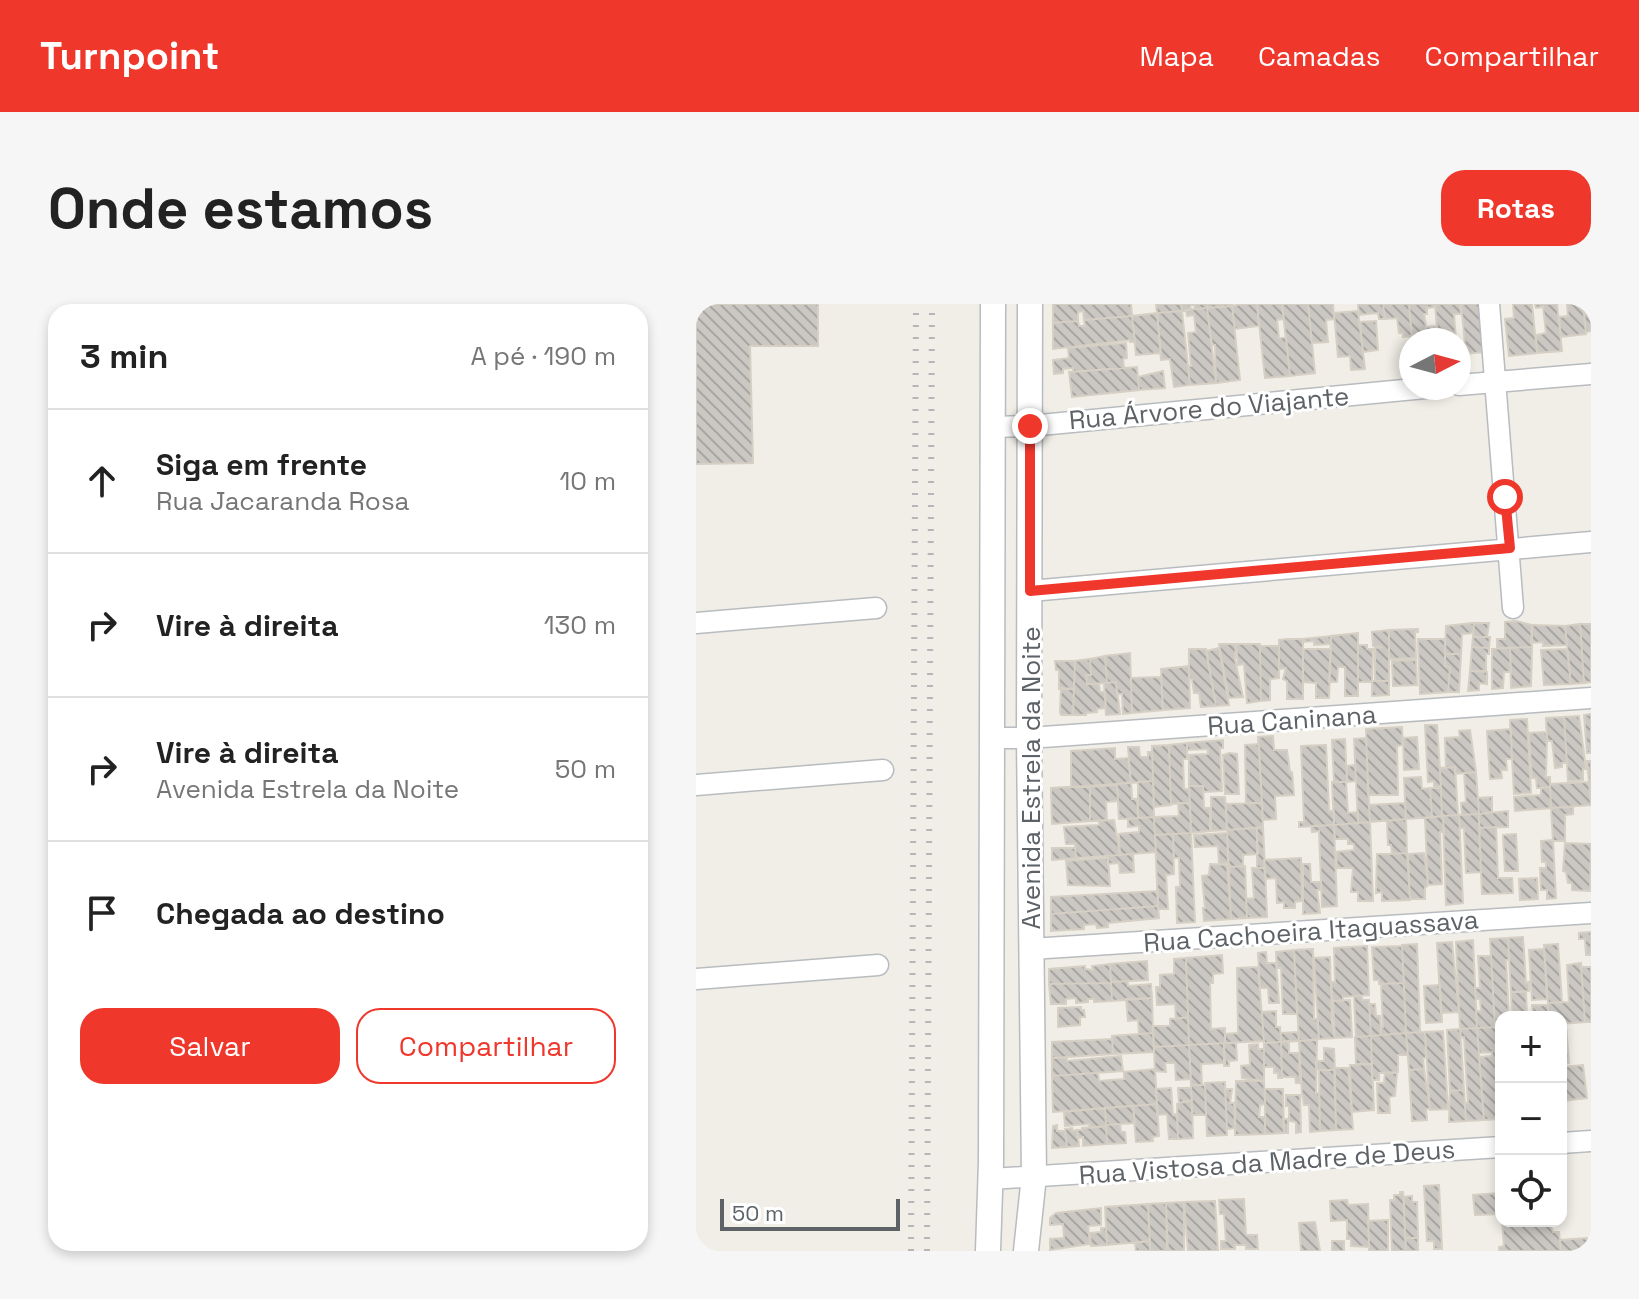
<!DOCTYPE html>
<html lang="pt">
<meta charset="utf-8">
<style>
body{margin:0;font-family:"Space Grotesk",sans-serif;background:#f6f6f6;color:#222}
.controls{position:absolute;right:24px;bottom:24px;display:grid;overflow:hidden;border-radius:16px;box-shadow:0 4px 12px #0003}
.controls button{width:72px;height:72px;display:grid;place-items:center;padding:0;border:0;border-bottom:2px solid #e0e0e0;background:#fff;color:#222;font:40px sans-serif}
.compass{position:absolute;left:703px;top:24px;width:72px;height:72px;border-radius:50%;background:#fff;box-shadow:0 4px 12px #0003;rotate:84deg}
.scale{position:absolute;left:24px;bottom:20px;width:180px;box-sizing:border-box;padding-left:8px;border:4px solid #5d6267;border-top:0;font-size:22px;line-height:28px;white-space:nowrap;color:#5d6267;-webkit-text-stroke:6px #fff;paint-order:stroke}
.stop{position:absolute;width:24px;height:24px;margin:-18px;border:6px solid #f0372c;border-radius:50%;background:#fff}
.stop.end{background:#f0372c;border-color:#fff;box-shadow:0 2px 8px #0008}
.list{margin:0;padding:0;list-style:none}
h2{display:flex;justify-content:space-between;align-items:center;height:104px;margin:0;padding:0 32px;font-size:34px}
h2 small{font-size:26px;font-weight:400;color:#767676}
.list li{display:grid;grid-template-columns:52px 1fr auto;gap:24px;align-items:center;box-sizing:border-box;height:144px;padding:0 32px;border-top:2px solid #e0e0e0}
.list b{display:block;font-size:30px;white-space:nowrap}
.list p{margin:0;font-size:26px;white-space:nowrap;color:#767676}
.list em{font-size:26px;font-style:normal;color:#767676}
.actions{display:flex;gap:16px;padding:24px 32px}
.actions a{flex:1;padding:18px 0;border:2px solid #f0372c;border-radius:24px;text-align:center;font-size:28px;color:#f0372c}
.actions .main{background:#f0372c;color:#fff}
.icon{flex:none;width:44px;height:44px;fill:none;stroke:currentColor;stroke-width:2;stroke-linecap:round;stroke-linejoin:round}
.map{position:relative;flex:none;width:895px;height:947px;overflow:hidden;border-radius:24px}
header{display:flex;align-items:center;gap:48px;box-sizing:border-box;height:112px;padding:0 40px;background:#f0372c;color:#fff}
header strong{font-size:38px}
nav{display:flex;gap:44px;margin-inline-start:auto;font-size:28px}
.intro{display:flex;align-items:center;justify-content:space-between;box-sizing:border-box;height:192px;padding:0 48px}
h1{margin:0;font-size:56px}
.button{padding:20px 36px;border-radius:24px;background:#f0372c;color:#fff;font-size:28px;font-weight:700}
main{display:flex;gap:48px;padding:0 48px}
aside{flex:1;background:#fff;border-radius:24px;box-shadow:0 4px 12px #0003}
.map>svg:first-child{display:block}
</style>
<header>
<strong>Turnpoint</strong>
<nav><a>Mapa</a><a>Camadas</a><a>Compartilhar</a></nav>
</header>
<div class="intro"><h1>Onde estamos</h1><a class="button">Rotas</a></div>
<main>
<aside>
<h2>3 min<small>A pé · 190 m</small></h2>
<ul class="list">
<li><svg class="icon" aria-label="ahead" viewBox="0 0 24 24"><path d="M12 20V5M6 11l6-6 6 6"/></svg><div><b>Siga em frente</b><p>Rua Jacaranda Rosa</p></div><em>10 m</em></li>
<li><svg class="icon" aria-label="right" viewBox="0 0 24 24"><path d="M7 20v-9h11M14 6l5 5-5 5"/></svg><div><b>Vire à direita</b></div><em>130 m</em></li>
<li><svg class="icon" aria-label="right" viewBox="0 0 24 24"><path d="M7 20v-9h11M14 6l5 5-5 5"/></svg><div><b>Vire à direita</b><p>Avenida Estrela da Noite</p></div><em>50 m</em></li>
<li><svg class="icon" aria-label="arrive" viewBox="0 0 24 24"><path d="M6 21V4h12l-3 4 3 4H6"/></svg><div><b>Chegada ao destino</b></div></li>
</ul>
<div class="actions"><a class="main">Salvar</a><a>Compartilhar</a></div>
</aside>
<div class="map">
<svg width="895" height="947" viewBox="0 0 895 947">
<defs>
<pattern id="building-back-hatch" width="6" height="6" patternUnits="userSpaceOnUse" patternTransform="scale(2)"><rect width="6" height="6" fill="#cbc8c3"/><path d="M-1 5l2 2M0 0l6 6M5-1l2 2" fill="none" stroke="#a8a6a2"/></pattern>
</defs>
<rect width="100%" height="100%" fill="#f0eee6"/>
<path fill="url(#building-back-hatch)" stroke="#d5cfc4" stroke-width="2" d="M0,0H122V42H54L57,159L0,160Z
M357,0H435L436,12L388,16L387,7L382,8V17L357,19Z
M460,0H485L486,7L461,9Z
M485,0H511V4L499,5L498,1H494L495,6L486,7Z
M511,0H536V2L511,4Z
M546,0H561L563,22L539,25L536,2Z
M561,0H586L588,15L581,16L583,34L590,33L594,72L569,74Z
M586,0H612L619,69L594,72Z
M612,0H637L638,15L630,16L632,38L616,39Z
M662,0H687L689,15H683L682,9L663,11Z
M687,0H713L716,32L707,33V29H703L701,14L689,15Z
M713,0H739V3L731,4V10H728L730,23L741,22L742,36H716Z
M739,0H764L765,10H758L760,36H742Z
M765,0H783L787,48L770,50Z
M817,0H836L841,49L813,52L809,15L818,14Z
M839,0H861L866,47L841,49L840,31L850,29L847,3L840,4Z
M871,0H887L890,30L865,33L863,13L872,12Z
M887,0H895V27L890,28Z
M536,2L544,76L520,79L519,41H516L511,4Z
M511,4L520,79L494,81L492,62H495L492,29L500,28L498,11L491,12L490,6Z
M486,7L494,81L478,83L474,55L465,56L461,9Z
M662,7L669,65L655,66L654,52L642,53L638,9Z
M461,9L465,49L440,51L436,12Z
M436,12L439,38H434V36L357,45V19L382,17L383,22H389L388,16Z
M680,17L682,46L667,48L664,18Z
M430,39L431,54L427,55L428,64L377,68V64L367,65V69L358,70L357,56L373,54L372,44Z
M441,63L443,86L376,93L373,68Z
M467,67L469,84L443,86L442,73Z
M820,317L836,321V343L801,344V335H809V318Z
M778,319H793L791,333H777Z
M778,319L777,329L766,330L765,350H749L750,322Z
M884,320H895V378L888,379Z
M884,320L888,379L875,380L869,322Z
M836,321L869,322L871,341L847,342V338L835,339Z
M722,325V328H719L720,354L693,355V326Z
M693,326V377H679V344L687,343L677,342L676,328Z
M662,329V392H649V363H642L641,378H633L635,332Z
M635,332V340L618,341V337L607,338V335Z
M777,333H794L793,344L776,343Z
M592,335H607V395H591V377L587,375L590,364L583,365V336Z
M722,335H749V362L754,363L752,388L724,390Z
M523,340H540L539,356L547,393L533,394Z
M540,340H564L565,397L551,399L548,360L542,361Z
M662,341H671V345H677L676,378H662Z
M564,342H583V374L574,375V396L565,397Z
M776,343L793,344V350H790V367H774Z
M836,343L835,382L815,384L814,344Z
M523,344L533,401L520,402L510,347Z
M814,344L815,368H808L807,384L796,385V345Z
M493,345H510L520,402L505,403L503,389H498L496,375H493Z
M607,345H635L633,394H620V379L607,378Z
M871,345L875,380L848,381L845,346Z
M434,349L436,409L427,410L426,390H421L420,378L411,379L409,352Z
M749,350H765L763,388H752L754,363L749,362Z
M409,352L411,379L391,380L390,371H395L394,355Z
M394,355L395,371H390L391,380H403L404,388H409L410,404L401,405V408L390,409V411H377L379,357Z
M720,356L721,381L697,382L696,357Z
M359,357H379L378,385H363V366H360Z
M493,362L494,404L467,406L465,365Z
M774,367L791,368V380L783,379V386L772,387Z
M465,373L467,406L436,409L435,374Z
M676,377H693V391L676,392Z
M420,378L424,410L410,411L408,379Z
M365,384L378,385L377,411H365L364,408Z
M895,410V449H891L888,411Z
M883,412L890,465H887V476L872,477L868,413Z
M868,413L871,459H866V463L859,464L856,437H851L850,414Z
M831,415L835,489L818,490L814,416Z
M729,421H741L745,482L738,483V477L732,478Z
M706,423L707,441L701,442L702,491H672L670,425Z
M815,425L816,455H810L811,466H805L806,474L794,475L791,427Z
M774,426L780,468L759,470V463L750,464L749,434L764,433L763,427Z
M848,428L851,430L850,473H854V483L841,484L840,474H836L833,429Z
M577,432L578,446H591L594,468H596L598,491L579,492L580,515L567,516L562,433Z
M721,433L723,465L708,466L707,434Z
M670,434L674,518L662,519L658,435Z
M649,435L651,478H638L636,436Z
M527,436V444H524L526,487L507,488V482H493V451L512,450V445L491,446V439Z
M491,439V455H487L488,485H493L494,499L475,500L473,441Z
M563,440L566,499H550L549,441Z
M473,441L475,501L458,503L456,442Z
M630,441L633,507H638V521L603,523V518H608L605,442Z
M432,443H443L444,453H452V448H456L457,477L435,479Z
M419,444V455L432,454L435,479L375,483V447Z
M533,449L541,450L543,490H529L527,451Z
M891,457H895V501L893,478Z
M659,461L660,477L651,478V462Z
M759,463L762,511L746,512L744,464Z
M780,468L783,510L766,511L765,499L770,498L768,469Z
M725,473L726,485L734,484L736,513L710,515L708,474Z
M457,477L458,513L442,514V478Z
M435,478L436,495H441L442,514L423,515L421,480Z
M636,478H650L652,509L662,508V519L638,521Z
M893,478L895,501L855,504L854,480Z
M421,481L422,497L410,498L411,516L394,517V483Z
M493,482H507L508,504H514V527L495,529Z
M370,483H394V517L356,520L355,484Z
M854,483L855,504L819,507L818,493L845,491V484Z
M734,484H745L746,512L736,513Z
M515,493H529L531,526L515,527Z
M796,493V508L783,510L782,494Z
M482,499H494L495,529L459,531L458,513L483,512Z
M566,499L567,523L531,526L530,500Z
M709,499L710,515L674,518L673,501Z
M877,503V510L869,511V537H857L855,504Z
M812,507V523L783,524V510Z
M783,510L785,568L770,569L768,524H764L763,511Z
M763,511L767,599L750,601L747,512Z
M747,512L748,528H744L746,580L732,581L729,514Z
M458,513L460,548L424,551L423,530L443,528V522L432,523V515Z
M710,515L711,549L696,550L695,541H692L691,517Z
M418,516L424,551L380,554L379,540H370L368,523L403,521V517Z
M674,518L677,597H662V588H655L657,564H641L640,548L658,546V540H652V535H639L638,521Z
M638,521L641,602L626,603L623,527L616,528L615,522Z
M567,523L569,564H561V524Z
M800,523L802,574H816L817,589L786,590L783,524Z
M561,524L562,550L547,551V562L533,563L531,526Z
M495,529L499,618L481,619L480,583H484L483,554H478L477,530Z
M531,529L532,559L523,560L522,542L499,543L498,531Z
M477,530L478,570L470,571L472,605H462L459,531Z
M820,530L822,567H809L807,531Z
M845,537L857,536L860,594L851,595V586H845L844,564H850V558H846Z
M869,539L895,540L894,587L876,586V579H872L870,568L867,567Z
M356,544H379L380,554L356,556Z
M711,549L714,596L686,597V588L680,589L681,550Z
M728,549L732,581L729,584V595H714L712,550Z
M437,550L438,568L424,569L423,559L412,560V552Z
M412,554L414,582L372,581L370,557Z
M605,554L606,597L599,598V604H588V598L581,599L580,574L569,575L568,556Z
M514,560L531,561L535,615L508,617L507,604H509L506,572L513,571Z
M607,560H614L615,578H625V586H621L624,609L607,610Z
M549,562L551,614L535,615L533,563Z
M556,564H569L571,613L551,614L550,595L558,594Z
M841,574L842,595L824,596L823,575Z
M462,587V602L355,610V593Z
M462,602L463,614L412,619V623L401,624L400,620L388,621V625L355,627V610Z
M895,628V651H890L889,635H883V629Z
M827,633L830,679L833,678V687L815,688L812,634Z
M812,634L813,656H810L813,713H805V723H799L794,635Z
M777,636L781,724L764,725L760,638Z
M756,638L763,708L745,709L741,639Z
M721,640L724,728L710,729L706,641Z
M862,640L866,698L852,699L848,641Z
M671,642L673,691L647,693V697H637L635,678H639L638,644Z
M706,642L708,679L683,680V676H678L676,643Z
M617,645L618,715H621L623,735L603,737L598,646Z
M848,645L851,695L836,696L833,646Z
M598,646L601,710H587L585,664H581L580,648Z
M570,648L571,659H580L583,699H573L572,684H564L562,649Z
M526,651L527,669L517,670V679H514L515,725L529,724V739L493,741L490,654Z
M782,652H795L799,723L781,724L780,707H785L784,695H780L779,684H784Z
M634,653L636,720L639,734L623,735L618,654Z
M490,654L492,713L480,715L479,700L461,701L460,683H464V671L478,670V655Z
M451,657L452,676L415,678L414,660Z
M885,659L889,718L865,720V713H852V699L873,698L871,661Z
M414,660L415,679L353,680V665L389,662V665L397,666L396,662Z
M562,663L568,737L529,739V730L542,729L541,664Z
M885,663H895V718H889Z
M432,677V682L455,680L456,694L416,697L415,678Z
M415,679L416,697L398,698V695H392V698L380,699V694L370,695V700H355L353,680Z
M708,679L710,729L685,731V723H687L685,680Z
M744,681L746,718L730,719L728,682Z
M815,688H830L831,713H816Z
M658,692H666V696H673L675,732L660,733Z
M456,694L457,729L443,730L442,716L432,717L430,695Z
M654,696L656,733L639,734L637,697Z
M673,700H679L680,712H684L685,731L675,732Z
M836,701H852V713H837Z
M385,703V706H388L389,713H384V721L362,723V704Z
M580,707V723H584L585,738L568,739L566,708Z
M492,713L493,741L458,743L457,722H474V715Z
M865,721H870L873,759L865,760Z
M805,723V815L788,816L783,753L796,752V748L783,749L781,724Z
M781,724L788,816L770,817L769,799H772L768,733L765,734L764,725Z
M764,725L768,786L754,787L751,726Z
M747,727L752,805L734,806L729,728Z
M602,728L603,737L585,738V729Z
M729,728L730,754H727L728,765L713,766L710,729Z
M457,729L458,748L417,750L416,732Z
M710,729L712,751H702V768L683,769V776H676L675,732Z
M675,732L676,760H660L659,733Z
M416,735L417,750L356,754V738Z
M621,736L620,789H623L624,827L614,828L613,801H608L606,790L603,737Z
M593,737V749H603L604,779H600L599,773H586L585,738Z
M585,738L586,774H582V769H578V763H568V739Z
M528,739L529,759L505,760L506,781H495L493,741Z
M528,739H540L541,756L533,757V762H528Z
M562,740V745H568V777L546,774L545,762L554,761L553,741Z
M493,741L495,775L480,776L479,759H469L470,768L459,767L458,743Z
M628,744L638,745L639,766H623L620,764V757H628Z
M425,752L427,767L356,772V754L371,753V757Z
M676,760L678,806L656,808L654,761Z
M887,761L891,794L865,797L866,763Z
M638,764H652L657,825L640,826Z
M459,765L461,800L357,808L356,772L402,769L403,777L428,775V768Z
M728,765L734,805H730L731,816L716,817L713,766Z
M623,766H639L640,826L624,827Z
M689,769H701L699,792L693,793L694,809H682L681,779H688Z
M540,777H568L569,800L564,801L563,813H569V830L539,831Z
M529,778L531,831L511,832L509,779Z
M495,781H509L510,811H496Z
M475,784L477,811L481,810L482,835H473L471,810L461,811L460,785Z
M482,784H495L496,797L483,799Z
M529,785H536L534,799H538L539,824L531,825Z
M569,785H587L588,829L569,830Z
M768,786L770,817L753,818L754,787Z
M590,791H604L605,828L600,829V818L593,817V802H590Z
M489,797H496L497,834L482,835L481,800Z
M461,800L463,832L456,833L457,837L440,838L437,802Z
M437,802L439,819L410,821L409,804Z
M409,804L410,822L394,824L393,820L369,822L368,808Z
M587,815H592V829H588Z
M424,820L425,828H429L430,839L411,840L410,821Z
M361,821V827H369L371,843L356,844L357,822Z
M410,822L411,840L387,842V833L382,834L381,826H386V824Z
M376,824L377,827L381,826L383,842L371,843L369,825Z
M865,873H867L869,907H865Z
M743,881L746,945H738V937H731L728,882Z
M704,888H707L710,947H696L694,896H698V891H704Z
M804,889L805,910L779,911L777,891Z
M716,892V898H721L722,934H709L708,893Z
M548,895L550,931H561L562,945H550V941H539V945H525V937H530L528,910H524L523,896Z
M651,896L652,901L672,900L673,943L655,942V935H651V916L635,917L634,897Z
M519,897L522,947H492L488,898Z
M488,898V947H472L470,899Z
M470,899L471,947H454L452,900Z
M452,900L454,937L411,941L409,903Z
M405,904V921L392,922L394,940L354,946V935L368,934L367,920L354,921V914L360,909Z
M692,916V947H673L672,917Z
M806,917H853L857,928H863L865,947H803V943L808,942Z
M619,918L624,947H605L603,919Z
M405,924H410L411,941L395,942L394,929L405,928Z
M709,934H722V947H710Z
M891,934L892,947H865L864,936Z
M454,937V947H440L439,939Z
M636,937H648V947H636Z"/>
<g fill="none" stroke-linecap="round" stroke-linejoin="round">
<g stroke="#b8bcc0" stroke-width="23">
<path id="minor" d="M793,0L817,304
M763,81L895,70
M297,123L334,122L729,84
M334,287L895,238
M0,319L180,304
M296,434H333L895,394
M0,481L187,466
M335,645L895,609
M0,675L182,661
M865,839L895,837
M295,875L805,843"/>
</g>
<g stroke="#b8bcc0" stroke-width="27">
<path id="tertiary" d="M292,947L295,858L297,0
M330,947L338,872L333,434L334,0"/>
</g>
<use href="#minor" stroke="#fff" stroke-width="20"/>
<use href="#tertiary" stroke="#fff" stroke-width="24"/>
<path stroke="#b5b6b7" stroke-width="6" stroke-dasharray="2 10" stroke-linecap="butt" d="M215,947L220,0
M231,947L236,0"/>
</g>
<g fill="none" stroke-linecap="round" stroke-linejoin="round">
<path stroke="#f0372c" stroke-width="10" d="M334,122V287L814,244L809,193"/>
</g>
<g text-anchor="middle" stroke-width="6" stroke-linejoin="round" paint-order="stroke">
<g font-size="26" fill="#5d6267" stroke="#fff">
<text transform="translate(513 104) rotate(-5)" y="9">Rua Árvore do Viajante</text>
<text transform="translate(596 416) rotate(-4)" y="9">Rua Caninana</text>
<text transform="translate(335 474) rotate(-90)" y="9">Avenida Estrela da Noite</text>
<text transform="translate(615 627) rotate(-4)" y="9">Rua Cachoeira Itaguassava</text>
<text transform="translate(571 858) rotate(-4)" y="9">Rua Vistosa da Madre de Deus</text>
</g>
</g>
</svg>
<div class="controls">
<button>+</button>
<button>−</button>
<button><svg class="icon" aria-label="locate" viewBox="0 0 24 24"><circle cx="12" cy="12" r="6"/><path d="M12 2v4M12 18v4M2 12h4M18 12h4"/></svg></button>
</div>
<svg class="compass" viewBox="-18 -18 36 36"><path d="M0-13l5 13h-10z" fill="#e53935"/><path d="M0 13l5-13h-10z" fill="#767676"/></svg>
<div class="scale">50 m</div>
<div class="stop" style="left:809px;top:193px"></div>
<div class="stop end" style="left:334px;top:122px"></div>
</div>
</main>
